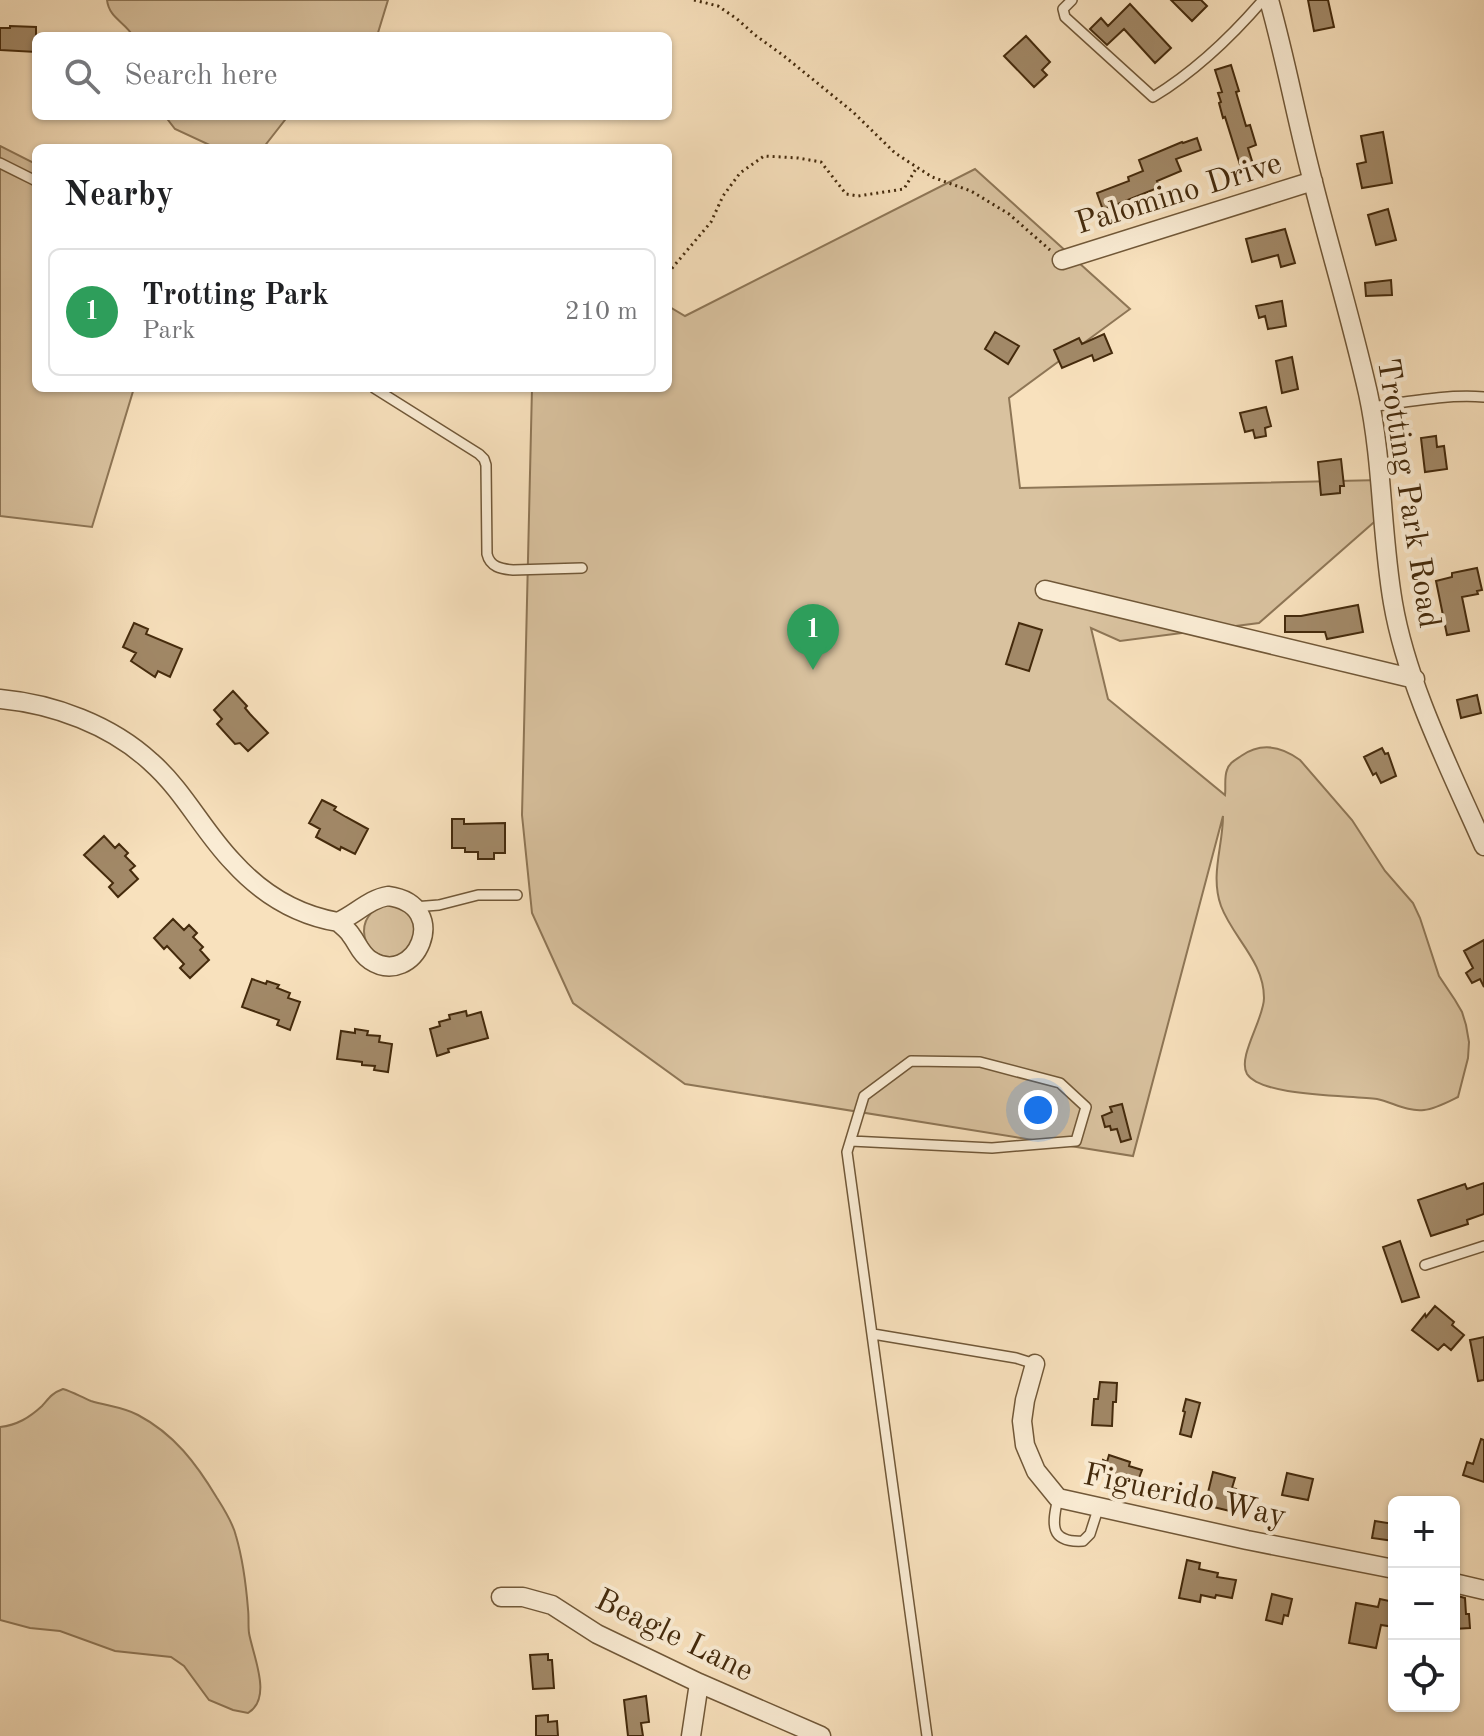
<!DOCTYPE html>
<meta charset="utf-8">
<style>
body{margin:0;font-family:"Old Standard TT",serif;background:#f2f2f2;color:#202124}
.controls{position:absolute;right:24px;bottom:24px;display:grid;overflow:hidden;border-radius:12px;box-shadow:0 2px 6px #0004}
.controls button{width:72px;height:72px;display:grid;place-items:center;padding:0;border:0;border-bottom:2px solid #e0e0e0;background:#fff;color:#202124;font:40px sans-serif}
.you{position:absolute;left:1038px;top:1110px;width:28px;height:28px;margin:-20px;border:6px solid #fff;border-radius:50%;background:#1a73e8;box-shadow:0 0 0 12px #1a73e833}
.badge{display:grid;place-items:center;width:52px;height:52px;border-radius:50%;background:#8f2418;color:#fff;font-size:26px;font-weight:700}
.pin{position:absolute;translate:-50% -66px;filter:drop-shadow(0 2px 4px #0008)}
.pin::after{content:'';position:absolute;top:42px;width:28px;height:24px;background:inherit;clip-path:polygon(0 0,100% 0,50% 100%)}
.list{margin:0;padding:0;list-style:none}
h2{display:flex;justify-content:space-between;align-items:center;height:104px;margin:0;padding:0 32px;font-size:34px}
h2 small{font-size:26px;font-weight:400;color:#757577}
.list li{display:grid;grid-template-columns:52px 1fr auto;gap:24px;align-items:center;box-sizing:border-box;height:128px;margin:0 16px 16px;padding:0 16px;border:2px solid #e0e0e0;border-radius:12px}
.list b{display:block;font-size:30px;white-space:nowrap}
.list p{margin:0;font-size:26px;white-space:nowrap;color:#757577}
.list em{font-size:26px;font-style:normal;color:#757577}
.icon{flex:none;width:44px;height:44px;fill:none;stroke:currentColor;stroke-width:2;stroke-linecap:round;stroke-linejoin:round}
.map{position:relative;flex:none;width:1484px;height:1736px;overflow:hidden}
.search{position:absolute;background:#fff;box-shadow:0 2px 6px #0004;left:32px;top:32px;width:640px;height:88px;display:flex;align-items:center;gap:20px;box-sizing:border-box;padding:0 28px;border-radius:12px;color:#757577;font-size:30px}
.panel{position:absolute;background:#fff;box-shadow:0 2px 6px #0004;left:32px;top:144px;width:640px;height:248px;border-radius:12px}
.map>svg:first-child{display:block}
</style>
<div class="map">
<svg width="1484" height="1736" viewBox="0 0 1484 1736">
<rect width="100%" height="100%" fill="#f8e1bd"/>
<filter id="stains"><feTurbulence type="fractalNoise" baseFrequency=".0025" numOctaves="4"/><feColorMatrix values="0 0 0 0 .2 0 0 0 0 .09 0 0 0 0 .02 0 0 0 .5 -.17"/></filter>
<radialGradient id="worn" r=".72"><stop offset=".6" stop-color="#630" stop-opacity="0"/><stop offset="1" stop-color="#630" stop-opacity=".3"/></radialGradient>
<path fill="#d9c29f" stroke="#8e7656" stroke-width="2" d="M107,0H388L377,36H133C125,22 109,18 107,0Z
M165,116H288L263,148H216L175,129Z
M0,146L36,164V388H134L92,527L0,516Z
M975,169L1130,309L1009,398L1020,488L1381,480V516L1259,623L1120,641L1091,628L1108,699L1225,795C1226,788 1224,777 1227,770C1229,763 1235,760 1241,756C1261,742 1281,746 1300,760L1352,820L1385,871L1413,903L1420,918L1439,976L1455,1000L1462,1012L1466,1025L1469,1042L1468,1058L1458,1097C1448,1102 1435,1109 1424,1110C1407,1112 1392,1102 1377,1099C1350,1095 1262,1097 1247,1074C1237,1057 1264,1019 1264,998C1264,961 1233,938 1221,906C1210,875 1223,846 1223,816L1133,1156L685,1084L573,1003L532,913L522,815L532,388H668V306L685,316Z
M364 931a26 26 0 1 1 52 0a26 26 0 1 1-52 0Z
M63,1389C73,1392 81,1397 91,1401C107,1406 123,1407 138,1415C174,1434 196,1463 217,1498C224,1509 233,1523 236,1536C243,1560 246,1584 248,1609C249,1617 248,1625 249,1633C253,1656 273,1698 248,1713L233,1710L209,1700L184,1666L171,1657L115,1651L60,1631L30,1628L0,1620V1427C17,1425 29,1418 42,1406C49,1398 52,1393 63,1389Z"/>
<path fill="#a28968" stroke="#442a0c" stroke-width="2" d="M1171,0H1201L1207,6L1192,21Z
M1308,0H1328L1334,27L1314,31Z
M1130,4L1171,48L1155,63L1124,29L1107,45L1090,29L1101,18L1108,26Z
M10,26L36,27V52L0,50V28H10Z
M1026,36L1050,62L1042,70L1047,75L1034,87L1004,56Z
M1231,65L1239,91L1236,92L1246,126L1250,125L1256,145L1248,148L1253,164L1241,168L1225,117L1223,118L1219,103L1221,102L1218,93L1222,92L1215,70Z
M1383,132L1392,183L1362,188L1357,164L1366,162L1361,136Z
M1197,138L1201,150L1176,159L1181,171L1157,181L1160,187L1103,210L1097,193L1129,181L1128,177L1143,171L1139,160L1182,142L1183,143Z
M1388,209L1396,240L1376,245L1368,215Z
M1285,229L1295,263L1281,267L1278,255L1252,262L1246,239Z
M1391,280L1392,295L1366,296L1365,283Z
M1282,301L1286,326L1268,329L1265,316L1259,318L1256,306Z
M995,332L1019,346L1008,364L985,349Z
M1104,334L1112,353L1094,361L1092,355L1062,368L1054,350L1079,338L1082,344Z
M1292,357L1298,389L1282,393L1276,361Z
M1266,407L1271,426L1265,428L1266,436L1255,438L1253,430L1245,432L1240,413Z
M1436,436L1437,447L1444,446L1447,469L1425,472L1421,438Z
M1341,459L1344,486H1340V493L1321,495L1318,462Z
M1477,568L1482,590L1477,591L1478,594L1462,597L1469,631L1447,635L1436,581L1452,577V573Z
M1358,605L1363,632L1327,639L1325,632H1285V616H1301Z
M134,623L148,629L146,634L182,649L170,677L158,671L155,677L131,661L136,653L123,647Z
M1019,623L1042,630L1029,671L1006,664Z
M233,691L247,706L245,708L250,714L268,733L248,751L240,743L235,744L217,724L222,719L214,710Z
M1477,695L1481,713L1461,718L1457,700Z
M1382,748L1385,754L1388,753L1396,776L1381,783L1376,773L1373,775L1364,757Z
M322,800L336,807L334,810L346,817L368,829L355,854L341,847L340,850L316,837L320,829L309,823Z
M452,819H464V824L505,823V853H494V859H478V852H465V848H452Z
M104,836L115,848L119,844L128,853L125,856L135,866L130,870L138,879L118,897L109,887L113,883L84,855Z
M173,919L184,930L189,925L197,933L193,937L203,947L200,950L209,960L190,978L180,968L184,964L167,946L164,949L154,938Z
M1484,940V987L1480,979L1472,983L1466,973L1473,968L1464,951Z
M252,979L266,984L267,981L279,985L277,988L290,993L288,998L300,1002L290,1030L277,1025L279,1020L242,1007Z
M466,1011L467,1016L481,1012L488,1038L448,1049L449,1052L437,1056L430,1029L440,1026L439,1022L450,1019L449,1015Z
M355,1029L368,1031L367,1035L380,1036L379,1042L392,1044L388,1072L374,1070L375,1066L362,1065V1062L337,1059L341,1031L355,1033Z
M1122,1104L1131,1139L1121,1142L1117,1129L1111,1130L1110,1126L1105,1127L1102,1116L1112,1112L1110,1107Z
M1484,1183V1214L1467,1220L1468,1224L1431,1236L1418,1200L1465,1184L1467,1189Z
M1400,1241L1419,1297L1402,1302L1383,1247Z
M1435,1306L1454,1322L1452,1325L1464,1335L1451,1350L1444,1344L1438,1350L1412,1330L1425,1314L1426,1317Z
M1484,1337V1380L1478,1381L1470,1340Z
M1100,1382L1117,1383L1116,1402H1113L1112,1426L1092,1425L1094,1399H1098Z
M1186,1399L1200,1403L1191,1437L1180,1434L1185,1412L1183,1411Z
M1481,1439L1484,1440V1482L1463,1475L1467,1462L1473,1464Z
M1109,1455L1130,1462L1129,1466L1142,1470L1136,1486L1126,1483L1125,1485L1107,1479L1108,1475L1099,1472L1103,1460L1107,1462Z
M1213,1472L1235,1478L1232,1488L1236,1489L1230,1511L1205,1505Z
M1287,1473L1313,1479L1308,1500L1282,1495Z
M1375,1521L1394,1524V1541L1372,1538Z
M1187,1560L1200,1563L1199,1569L1218,1573L1217,1577L1236,1580L1232,1598L1216,1595L1215,1598L1201,1595L1200,1602L1179,1598Z
M1272,1594L1292,1599L1288,1616L1284,1615L1282,1624L1266,1620Z
M1454,1595L1465,1598L1466,1614H1469L1470,1628L1454,1629Z
M1380,1599L1394,1602V1627L1381,1625L1376,1648L1349,1643L1356,1603L1378,1607Z
M548,1654V1660H552L554,1688L533,1689L530,1655Z
M646,1696L649,1722L641,1723L643,1736H628L624,1700Z
M548,1715V1722L557,1721L558,1736H536V1716Z"/>
<g fill="none" stroke-linecap="round" stroke-linejoin="round">
<g stroke="#715838" stroke-width="12">
<path id="lane" d="M1072,0L1063,9L1065,17L1153,97C1194,72 1232,36 1263,0
M0,163L36,181
M374,388L479,454L484,459L486,465L487,554C490,567 501,569 513,570L582,568
M1371,407C1408,402 1446,394 1484,397
M414,907L439,905L478,895H517
M851,1141L992,1148L1076,1141L1086,1107L1060,1083L980,1062L911,1061L864,1096L847,1152L927,1736
M1425,1265L1484,1246
M873,1334L1016,1358L1035,1364
M1058,1498C1052,1524 1049,1543 1083,1541L1090,1534L1099,1506"/>
</g>
<g stroke="#715838" stroke-width="21">
<path id="street" d="M1269,0C1286,60 1297,122 1313,182C1331,253 1352,322 1368,393C1383,462 1381,534 1393,603C1407,685 1451,771 1484,846
M1062,260L1313,181
M1045,590L1415,679
M0,699C54,704 111,725 151,762C184,791 203,831 233,862C261,893 297,915 338,922
M388,896C454,905 415,990 370,960C360,953 358,944 351,935C348,930 343,926 338,922C356,914 369,899 388,896Z
M1035,1364L1025,1400L1022,1421L1025,1445L1036,1471L1058,1498L1247,1540L1394,1569
M1454,1583L1484,1590
M501,1597H523L552,1605L597,1634L699,1683L821,1736
M691,1736L699,1683"/>
</g>
<path stroke="#442a0c" stroke-width="3" stroke-dasharray="2 4" stroke-linecap="butt" d="M694,0L718,6L737,19L755,35L784,56L853,112L895,153L932,177L971,191L1009,214L1050,250
M668,273L711,222L723,196L740,173L764,156L798,158L821,162L846,194L858,196L904,189L917,167"/>
<use href="#lane" stroke="#faecd4" stroke-width="9"/>
<use href="#street" stroke="#faecd4" stroke-width="18"/>
</g>
<g text-anchor="middle" stroke-width="8" stroke-linejoin="round" paint-order="stroke">
<g font-size="32" fill="#442a0c" stroke="#faecd4">
<text transform="translate(1178 192) rotate(-17)" y="11">Palomino Drive</text>
<text transform="translate(1410 493) rotate(81)" y="11">Trotting Park Road</text>
<text transform="translate(1185 1494) rotate(12)" y="11">Figuerido Way</text>
<text transform="translate(675 1634) rotate(26)" y="11">Beagle Lane</text>
</g>
</g>
<rect width="100%" height="100%" filter="url(#stains)"/>
<rect width="100%" height="100%" fill="url(#worn)"/>
</svg>
<div class="controls">
<button>+</button>
<button>−</button>
<button><svg class="icon" aria-label="locate" viewBox="0 0 24 24"><circle cx="12" cy="12" r="6"/><path d="M12 2v4M12 18v4M2 12h4M18 12h4"/></svg></button>
</div>
<div class="you"></div>
<div class="pin badge" style="left:813px;top:670px;background:#2e9e5b">1</div>
<div class="search"><svg class="icon" aria-label="search" viewBox="0 0 24 24"><circle cx="10" cy="10" r="6"/><path d="M15 15l6 6"/></svg>Search here</div>
<section class="panel">
<h2>Nearby<small></small></h2>
<ul class="list">
<li><span class="badge" style="background:#2e9e5b">1</span><div><b>Trotting Park</b><p>Park</p></div><em>210 m</em></li>
</ul>
</section>
</div>
